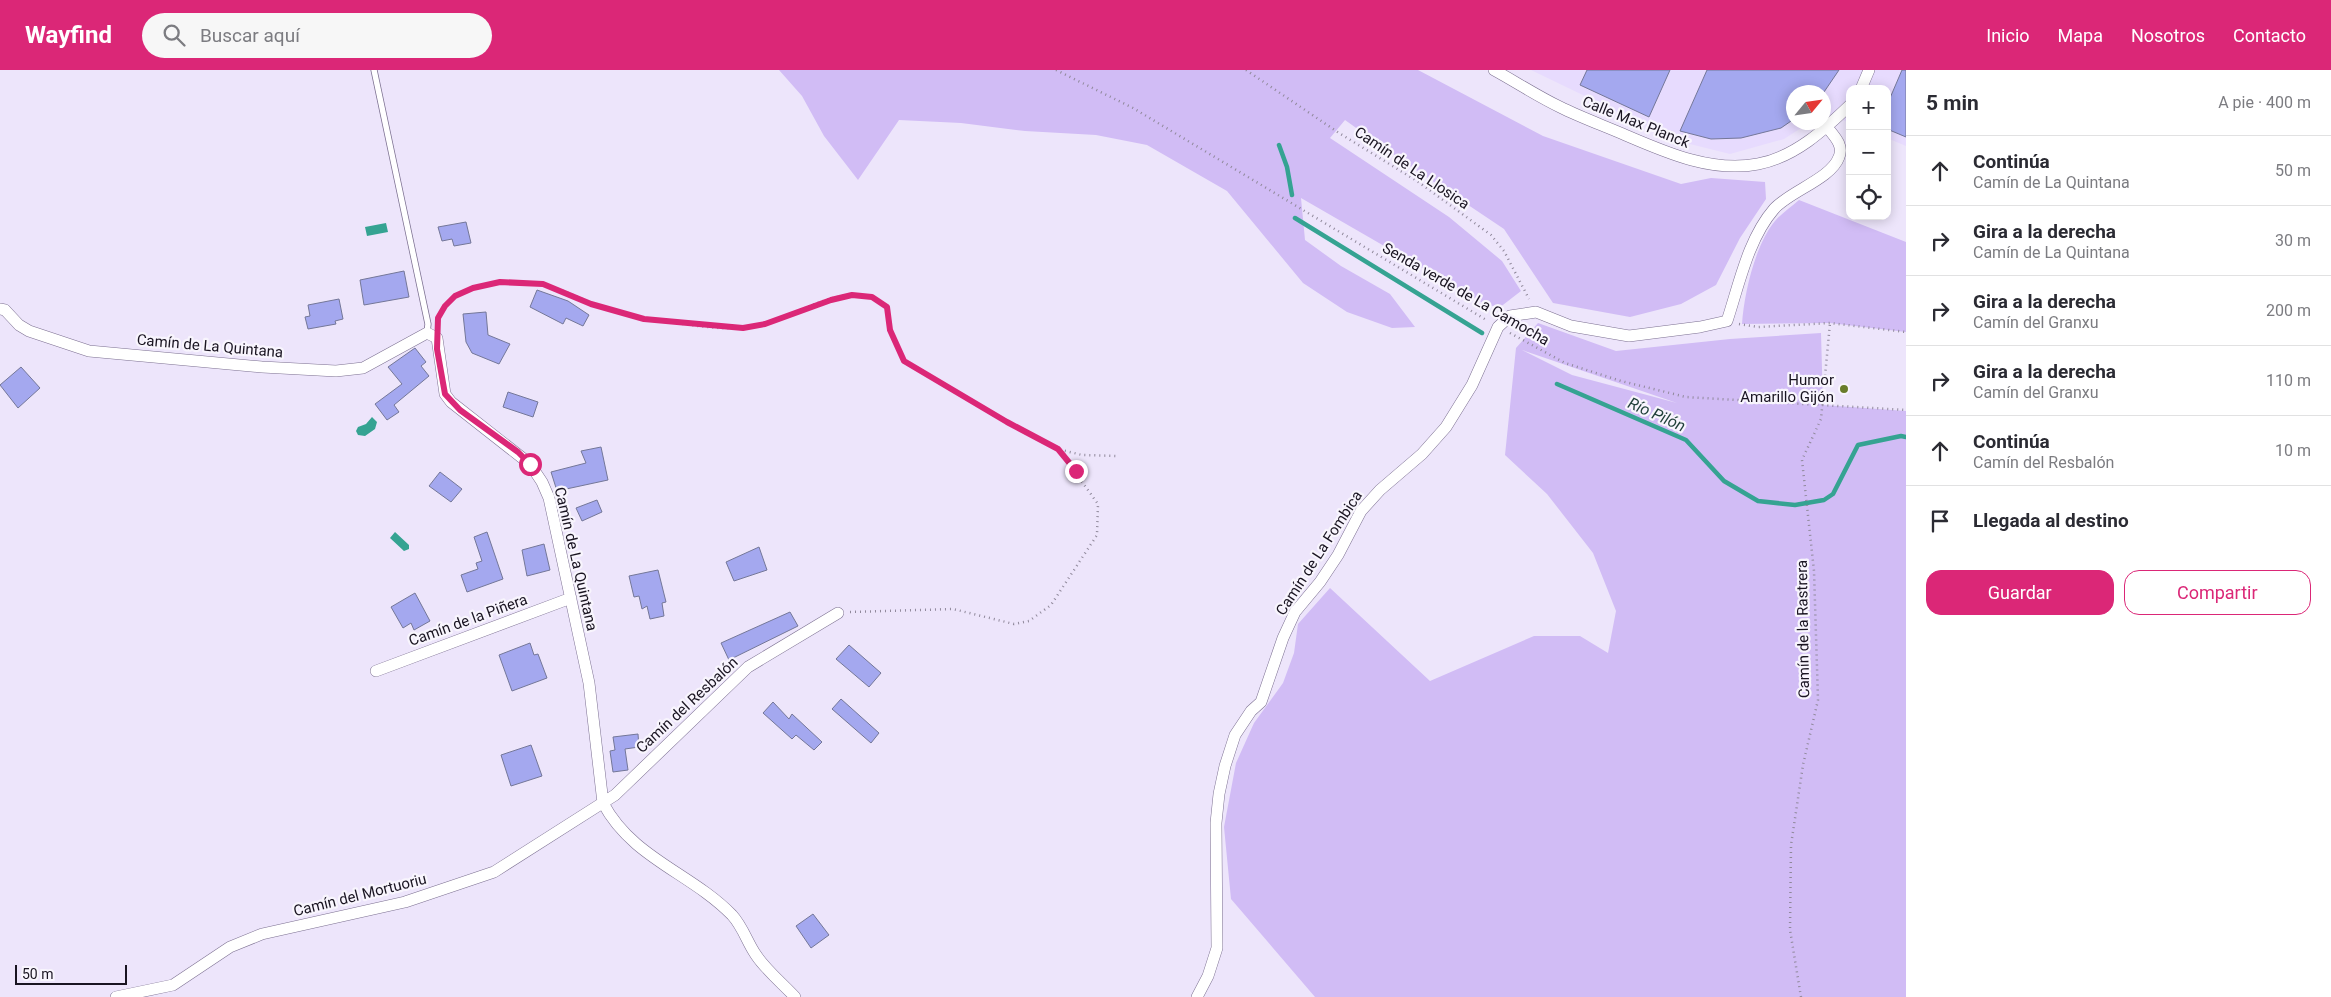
<!DOCTYPE html>
<html lang="es">
<meta charset="utf-8">
<style>
body{margin:0;font-family:Roboto,sans-serif;background:#f7f7f7;color:#2b2b33}
.controls{position:absolute;right:15px;top:15px;display:grid;overflow:hidden;border-radius:10px;box-shadow:0 2px 12px #0003}
.controls button{width:45px;height:45px;display:grid;place-items:center;padding:0;border:0;border-bottom:1px solid #e1e1e2;background:#fff;color:#2b2b33;font:25px sans-serif}
.compass{position:absolute;left:1786px;top:15px;width:45px;height:45px;border-radius:50%;background:#fff;box-shadow:0 2px 12px #0003;rotate:61deg}
.scale{position:absolute;left:15px;bottom:12px;width:112px;box-sizing:border-box;padding-left:5px;border:2px solid #191421;border-top:0;font-size:14px;line-height:18px;white-space:nowrap;color:#191421;-webkit-text-stroke:4px #f8f5fd;paint-order:stroke}
.stop{position:absolute;width:15px;height:15px;margin:-11px;border:4px solid #db2777;border-radius:50%;background:#fff}
.stop.end{background:#db2777;border-color:#fff;box-shadow:0 1px 5px #0008}
.list{margin:0;padding:0;list-style:none}
h2{display:flex;justify-content:space-between;align-items:center;height:65px;margin:0;padding:0 20px;font-size:21px}
h2 small{font-size:16px;font-weight:400;color:#7c7c81}
.list li{display:grid;grid-template-columns:32px 1fr auto;gap:15px;align-items:center;box-sizing:border-box;height:70px;padding:0 20px;border-top:1px solid #e1e1e2}
.list b{display:block;font-size:19px;white-space:nowrap}
.list p{margin:0;font-size:16px;white-space:nowrap;color:#7c7c81}
.list em{font-size:16px;font-style:normal;color:#7c7c81}
.actions{display:flex;gap:10px;padding:15px 20px}
.actions a{flex:1;padding:11px 0;border:1px solid #db2777;border-radius:15px;text-align:center;font-size:18px;color:#db2777}
.actions .main{background:#db2777;color:#fff}
.icon{flex:none;width:28px;height:28px;fill:none;stroke:currentColor;stroke-width:2;stroke-linecap:round;stroke-linejoin:round}
.map{position:relative;flex:none;width:1906px;height:927px;overflow:hidden}
header{display:flex;align-items:center;gap:30px;box-sizing:border-box;height:70px;padding:0 25px;background:#db2777;color:#fff}
header strong{font-size:24px}
nav{display:flex;gap:28px;margin-inline-start:auto;font-size:18px}
.search{width:350px;height:45px;background:#f7f7f7;display:flex;align-items:center;gap:12px;box-sizing:border-box;padding:0 18px;border-radius:28px;color:#7c7c81;font-size:19px}
main{display:flex}
aside{flex:1;background:#fff}
.map>svg:first-child{display:block}
</style>
<header>
<strong>Wayfind</strong>
<div class="search"><svg class="icon" aria-label="search" viewBox="0 0 24 24"><circle cx="10" cy="10" r="6"/><path d="M15 15l6 6"/></svg>Buscar aquí</div>
<nav><a>Inicio</a><a>Mapa</a><a>Nosotros</a><a>Contacto</a></nav>
</header>
<main>
<div class="map">
<svg width="1906" height="927" viewBox="0 0 1906 927">
<rect width="100%" height="100%" fill="#ede5fb"/>
<path fill="#e7dbfe" d="M1531,0H1906V76L1887,68V19H1850V53L1824,43V22H1794V52L1809,53L1784,69L1730,84L1678,71Z"/>
<path fill="#d1bcf5" fill-rule="evenodd" d="M779,0H1418L1543,66L1681,114L1711,108L1765,112L1766,129L1740,168L1716,215L1681,234L1630,247L1553,233L1504,159L1404,92L1345,50L1330,68L1449,147L1502,191L1521,221L1499,238L1483,233L1301,128L1305,170L1341,196L1390,224L1415,257L1392,258L1347,242L1303,213L1227,121L1147,75L1096,65L1025,61L961,53L899,50L858,110L824,66L802,26Z
M1799,130L1906,172V262L1830,253L1742,254C1744,224 1755,175 1775,151C1782,143 1791,137 1799,130Z
M1538,253L1616,281L1730,269L1821,263L1823,335L1906,341V927H1315L1231,829L1224,757L1236,693L1254,653L1283,613L1294,583L1298,554L1330,518L1430,611L1534,566H1580L1608,583L1616,541L1593,483L1547,424L1505,385L1516,278ZM1522,280L1677,333L1572,305Z"/>
<path fill="#35a392" d="M386,153L388,162L367,166L365,157Z
M372,347L377,352L375,359L365,366L358,365L356,361L358,357L366,354Z
M395,462L409,475V479L404,481L390,468Z"/>
<g fill="none" stroke-linecap="round" stroke-linejoin="round">
<path stroke="#35a392" stroke-width="4.5" d="M1279,75L1287,97L1292,125
M1295,148L1482,263
M1557,314L1686,370L1724,411L1758,431L1795,435L1824,430L1833,424L1858,375L1901,366L1906,367"/>
</g>
<path fill="#a4a8ef" stroke="#747798" d="M1587,0H1670L1649,47L1580,15Z
M1707,0H1839L1824,22H1794V49L1781,58L1741,68L1711,69L1680,61Z
M1902,0H1906V67L1887,59V35Z
M466,152L471,173L454,176L452,169L442,171L438,157Z
M404,201L409,227L364,235L360,210Z
M537,220L568,231L589,245L583,256L566,248L563,254L530,237Z
M339,229L343,249L335,251L336,254L308,259L305,247L310,246L308,235Z
M486,242L488,265L510,274L499,294L472,283L466,272L463,244Z
M415,278L426,292L421,296L429,306L394,335L399,342L387,350L375,334L402,314L388,297Z
M21,297L40,318L18,338L0,315Z
M508,322L538,332L533,347L503,337Z
M601,377L608,410L557,421L551,402L586,393L581,381Z
M440,402L462,419L451,432L429,416Z
M597,430L602,442L582,451L576,438Z
M487,462L503,509L467,522L461,505L478,499L476,493L482,491L474,467Z
M544,474L550,500L527,506L522,480Z
M759,477L767,500L734,511L726,492Z
M658,500L666,532L662,533L664,546L650,549L647,536L642,539L639,526L634,527L629,506Z
M415,523L430,551L414,560L411,553L403,558L391,537Z
M790,542L798,556L729,590L721,573Z
M530,573L534,585L538,584L547,608L512,621L499,585Z
M849,575L881,603L869,617L836,589Z
M841,629L879,663L871,673L832,639Z
M773,632L789,649L792,644L822,672L814,680L796,665L792,669L763,643Z
M638,664L639,677L625,679L628,700L613,702L610,681L615,680L613,667Z
M531,675L542,706L511,716L501,685Z
M813,844L829,865L811,878L796,856Z"/>
<g fill="none" stroke-linecap="round" stroke-linejoin="round">
<g stroke="#7c7091" stroke-width="7">
<path id="service" d="M374,0L428,254L427,263"/>
</g>
<g stroke="#7c7091" stroke-width="12">
<path id="minor" d="M1494,0C1516,12 1537,26 1560,37C1580,47 1602,55 1623,64C1665,82 1711,103 1758,94C1795,87 1824,60 1850,35
M1861,19L1869,0
M0,239L5,240L19,255L29,261L89,281L262,297L336,301L363,298L427,263L437,268L445,324L451,332L530,394L542,412L549,428L589,613L603,733C632,788 691,803 732,845C743,857 747,872 756,885C766,900 782,913 795,927
M376,601L571,528
M116,927L173,915L230,877L262,864L405,832L494,802L615,725L748,597L838,543
M1197,927L1208,906L1217,878L1216,753L1219,724L1225,696L1235,665L1251,641L1261,632L1283,568L1295,542L1320,512L1338,485L1361,441L1380,420L1422,384L1446,357L1472,315L1498,257L1510,246L1536,242L1571,256L1629,266L1700,257L1727,251C1739,215 1748,169 1774,139C1790,121 1831,109 1839,87C1844,75 1834,66 1827,57"/>
</g>
<path stroke="#90899b" stroke-width="2.5" stroke-dasharray="1 4" stroke-linecap="butt" d="M1056,0L1133,38L1488,251
M1246,0L1339,63L1417,111L1491,165L1504,181L1529,229
M438,249C451,216 492,211 522,212C530,213 538,212 545,214C580,226 612,246 649,249C679,253 713,260 743,258C786,255 827,216 871,227C876,228 882,233 887,237L890,260L904,291L1007,352L1058,379L1082,385L1118,386
M1739,254L1758,257L1830,253L1906,262
M1510,263L1565,293L1621,311L1686,327L1906,340
M850,542L953,539L1014,554L1029,551L1051,535L1097,465L1098,434L1059,380
M1801,927L1790,860L1791,775L1803,695L1818,630L1814,501L1802,390L1821,349L1830,253"/>
<use href="#service" stroke="#fff" stroke-width="5.5"/>
<use href="#minor" stroke="#fff" stroke-width="11"/>
</g>
<g fill="none" stroke-linecap="round" stroke-linejoin="round">
<path stroke="#db2777" stroke-width="6" d="M530,394L518,382L460,340L445,324L437,279L438,248L445,236L455,226L473,218L500,212L543,214L591,234L644,249L743,258L765,254L831,230L852,225L872,227L887,237L890,260L904,291L1007,352L1058,379L1076,401"/>
</g>
<circle fill="#697c2b" stroke="#f8f5fd" stroke-width="2" cx="1844" cy="319" r="5"/>
<g text-anchor="middle" stroke-width="4.5" stroke-linejoin="round" paint-order="stroke">
<g font-size="15" fill="#191421" stroke="#f8f5fd">
<text transform="translate(1636 52) rotate(22)" y="5">Calle Max Planck</text>
<text transform="translate(1412 98) rotate(34)" y="5">Camín de La Llosica</text>
<text transform="translate(1466 224) rotate(30)" y="5">Senda verde de La Camocha</text>
<text transform="translate(210 276) rotate(5)" y="5">Camín de La Quintana</text>
<text transform="translate(1319 483) rotate(-57)" y="5">Camín de La Fombica</text>
<text transform="translate(576 489) rotate(77)" y="5">Camín de La Quintana</text>
<text transform="translate(468 550) rotate(-20)" y="5">Camín de la Piñera</text>
<text transform="translate(1803 559) rotate(-91)" y="5">Camín de la Rastrera</text>
<text transform="translate(687 635) rotate(-43)" y="5">Camín del Resbalón</text>
<text transform="translate(360 825) rotate(-14)" y="5">Camín del Mortuoriu</text>
</g>
<g font-size="15" fill="#191421" stroke="#f8f5fd" text-anchor="end">
<text x="1834" y="315">Humor<tspan x="1834" dy="17">Amarillo Gijón</tspan></text>
</g>
<g font-size="16" font-style="italic" fill="#1f3f39" stroke="#f8f5fd">
<text transform="translate(1657 344) rotate(24)" y="6">Río Pilón</text>
</g>
</g>
</svg>
<div class="controls">
<button>+</button>
<button>−</button>
<button><svg class="icon" aria-label="locate" viewBox="0 0 24 24"><circle cx="12" cy="12" r="6"/><path d="M12 2v4M12 18v4M2 12h4M18 12h4"/></svg></button>
</div>
<svg class="compass" viewBox="-18 -18 36 36"><path d="M0-13l5 13h-10z" fill="#e53935"/><path d="M0 13l5-13h-10z" fill="#7c7c81"/></svg>
<div class="scale">50 m</div>
<div class="stop" style="left:530px;top:394px"></div>
<div class="stop end" style="left:1076px;top:401px"></div>
</div>
<aside>
<h2>5 min<small>A pie · 400 m</small></h2>
<ul class="list">
<li><svg class="icon" aria-label="ahead" viewBox="0 0 24 24"><path d="M12 20V5M6 11l6-6 6 6"/></svg><div><b>Continúa</b><p>Camín de La Quintana</p></div><em>50 m</em></li>
<li><svg class="icon" aria-label="right" viewBox="0 0 24 24"><path d="M7 20v-9h11M14 6l5 5-5 5"/></svg><div><b>Gira a la derecha</b><p>Camín de La Quintana</p></div><em>30 m</em></li>
<li><svg class="icon" aria-label="right" viewBox="0 0 24 24"><path d="M7 20v-9h11M14 6l5 5-5 5"/></svg><div><b>Gira a la derecha</b><p>Camín del Granxu</p></div><em>200 m</em></li>
<li><svg class="icon" aria-label="right" viewBox="0 0 24 24"><path d="M7 20v-9h11M14 6l5 5-5 5"/></svg><div><b>Gira a la derecha</b><p>Camín del Granxu</p></div><em>110 m</em></li>
<li><svg class="icon" aria-label="ahead" viewBox="0 0 24 24"><path d="M12 20V5M6 11l6-6 6 6"/></svg><div><b>Continúa</b><p>Camín del Resbalón</p></div><em>10 m</em></li>
<li><svg class="icon" aria-label="arrive" viewBox="0 0 24 24"><path d="M6 21V4h12l-3 4 3 4H6"/></svg><div><b>Llegada al destino</b></div></li>
</ul>
<div class="actions"><a class="main">Guardar</a><a>Compartir</a></div>
</aside>
</main>
